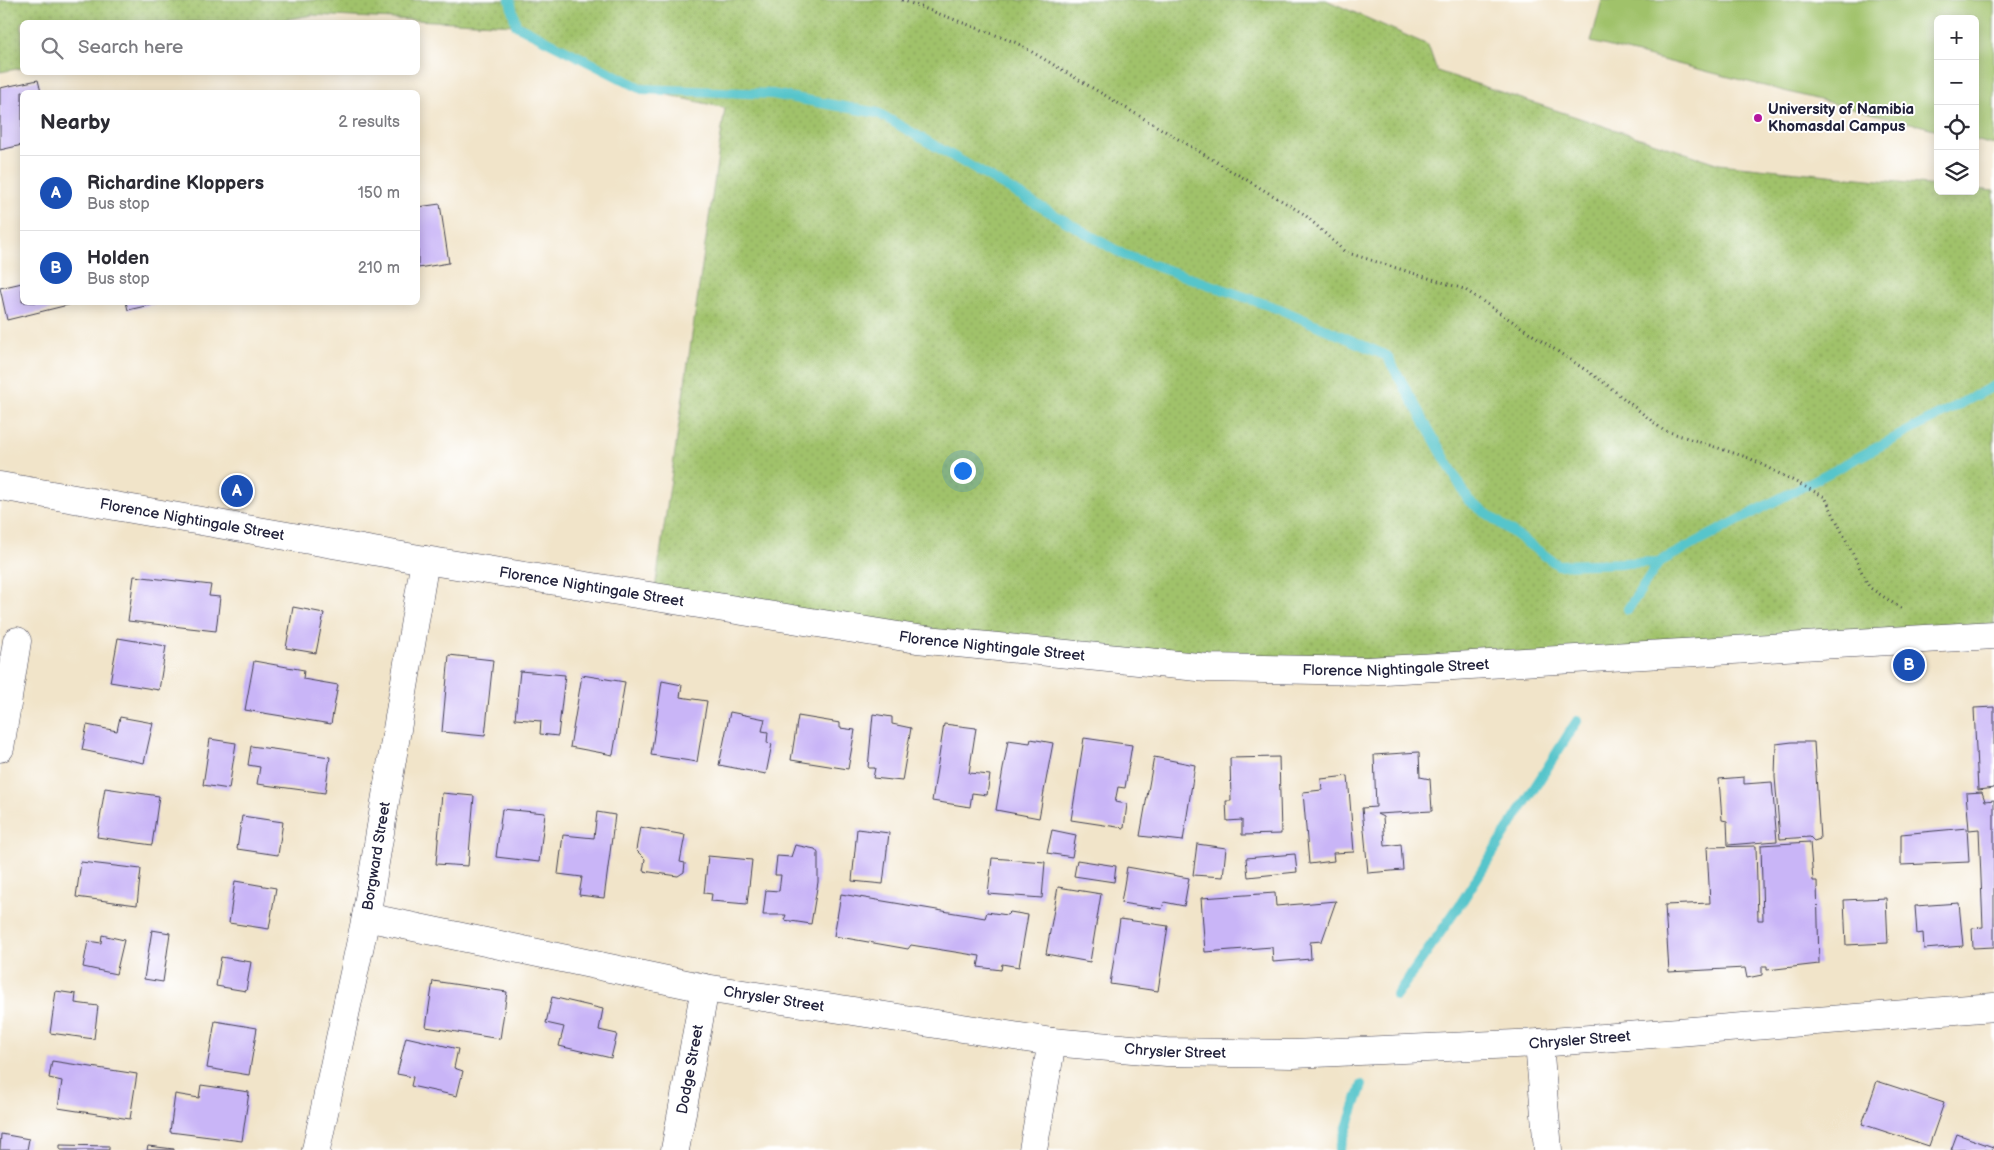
<!DOCTYPE html>
<meta charset="utf-8">
<style>
body{margin:0;font-family:"Balsamiq Sans",sans-serif;background:#f2f2f3;color:#2b2b33}
.controls{position:absolute;right:15px;top:15px;display:grid;overflow:hidden;border-radius:8px;box-shadow:0 2px 12px #0003}
.controls button{width:45px;height:45px;display:grid;place-items:center;padding:0;border:0;border-bottom:1px solid #e1e1e2;background:#fff;color:#2b2b33;font:25px sans-serif}
.you{position:absolute;left:962px;top:470px;width:18px;height:18px;margin:-12px;border:4px solid #fff;border-radius:50%;background:#1a73e8;box-shadow:0 0 0 8px #1a73e833}
.badge{display:grid;place-items:center;width:32px;height:32px;border-radius:50%;background:#111827;color:#fff;font-size:16px;font-weight:700}
.pin{position:absolute;translate:-50% -50%;border:2px solid #fff;box-shadow:0 1px 5px #0006}
.list{margin:0;padding:0;list-style:none}
h2{display:flex;justify-content:space-between;align-items:center;height:65px;margin:0;padding:0 20px;font-size:21px}
h2 small{font-size:16px;font-weight:400;color:#7c7c81}
.list li{display:grid;grid-template-columns:32px 1fr auto;gap:15px;align-items:center;box-sizing:border-box;height:75px;padding:0 20px;border-top:1px solid #e1e1e2}
.list b{display:block;font-size:19px;white-space:nowrap}
.list p{margin:0;font-size:16px;white-space:nowrap;color:#7c7c81}
.list em{font-size:16px;font-style:normal;color:#7c7c81}
.icon{flex:none;width:28px;height:28px;fill:none;stroke:currentColor;stroke-width:2;stroke-linecap:round;stroke-linejoin:round}
.map{position:relative;flex:none;width:1994px;height:1150px;overflow:hidden}
.search{position:absolute;background:#fff;box-shadow:0 2px 12px #0003;left:20px;top:20px;width:400px;height:55px;display:flex;align-items:center;gap:12px;box-sizing:border-box;padding:0 18px;border-radius:8px;color:#7c7c81;font-size:19px}
.panel{position:absolute;background:#fff;box-shadow:0 2px 12px #0003;left:20px;top:90px;width:400px;height:215px;border-radius:8px}
.map>svg:first-child{display:block}
</style>
<div class="map">
<svg width="1994" height="1150" viewBox="0 0 1994 1150">
<defs>
<pattern id="grass-dots" width="8" height="8" patternUnits="userSpaceOnUse" patternTransform="scale(1.25)"><rect width="8" height="8" fill="#a0c26a"/><path d="M2 2h.1M6 6h.1" fill="none" stroke="#8aa65d" stroke-width="1.8" stroke-linecap="round"/></pattern>
</defs>
<rect width="100%" height="100%" fill="#fff"/>
<filter id="ink" filterUnits="userSpaceOnUse"><feTurbulence type="fractalNoise" baseFrequency=".02" numOctaves="2"/><feDisplacementMap in="SourceGraphic" scale="10" xChannelSelector="R" yChannelSelector="G"/><feConvolveMatrix kernelMatrix="1 2 1 2 8 2 1 2 1" color-interpolation-filters="sRGB"/></filter>
<filter id="wash" filterUnits="userSpaceOnUse"><feTurbulence type="fractalNoise" baseFrequency=".0096" numOctaves="4" result="noise"/><feDisplacementMap in="SourceGraphic" scale="20" xChannelSelector="R" yChannelSelector="G"/><feGaussianBlur stdDeviation="1.12" result="paint"/><feColorMatrix in="noise" values="0 0 0 0 0 0 0 0 0 0 0 0 0 0 0 0 0 1.4 0 .05"/><feComposite in="paint" operator="in"/></filter>
<g filter="url(#wash)">
<rect width="100%" height="100%" fill="#f1e4c9"/>
<path fill="url(#grass-dots)" stroke="#617252" d="M0,0H1326L1428,45L1437,71L1719,164L1938,186V191H1975V189L1994,191V635L1208,668L654,596L725,108L642,89L516,25L312,15L272,22H22V68L0,72Z"/>
<path fill="#a0c26a" stroke="#617252" d="M1602,0H1994V145L1975,140V19H1938V130L1591,42Z"/>
<g fill="none" stroke-linecap="round" stroke-linejoin="round">
<path stroke="#57c5cb" stroke-width="10" d="M510,0L516,25L642,89L772,94L878,113L1124,255L1282,310L1387,356L1469,501L1558,565L1659,562L1994,386
M1628,609L1659,562
M1396,996L1461,903L1577,721
M1339,1150L1362,1085"/>
</g>
<g id="blocks">
<path fill="#c9b5f7" d="M38,80L41,92H22V145L0,150V88Z
M440,204L449,263L418,268V207Z
M22,283V302L76,303L7,320L0,288Z
M126,302H159V303L128,310Z
M134,576L211,585L209,596L220,597L216,631L128,621Z
M293,607L324,613L316,653L286,648Z
M118,638L166,646L159,690L110,682Z
M449,655L493,660L485,736L442,732Z
M254,661L304,670L303,679L338,685L331,724L245,710Z
M520,671L565,675L558,736L540,734L541,721L515,719Z
M582,675L625,682L613,755L570,747Z
M662,681L682,685L680,697L707,701L697,762L651,755Z
M1994,707V788L1978,790L1974,708Z
M730,712L765,719L762,731L768,732L767,743L772,744L766,774L719,765Z
M873,714L892,717V724L911,728L902,781L873,778L875,768H868Z
M798,716L840,723V728L855,730L848,769L791,760Z
M120,717L153,723L144,763L82,750L87,725L117,731Z
M944,724L976,728L969,773L990,775L987,795L972,793L970,807L932,801Z
M1084,738L1132,745L1125,788L1118,787L1115,802L1127,804L1124,828L1071,820Z
M210,739L236,743L229,789L203,785Z
M1031,739L1053,743L1039,818L996,810L1008,740L1030,743Z
M1792,742H1814L1820,839L1814,841L1810,837L1780,839L1775,777L1776,744Z
M251,746L330,757L325,793L257,784L260,767L248,765Z
M1419,752L1420,777L1430,779L1432,811L1377,814L1383,817L1385,846L1401,844L1403,870L1368,873L1362,808L1376,807L1374,755Z
M1154,757L1195,765L1183,841L1140,836Z
M1279,757L1281,834L1242,835V820L1227,821L1226,801H1231L1230,758Z
M1348,776L1354,852L1333,853L1334,861L1309,864L1303,792L1322,790L1321,779Z
M1744,777V784L1772,782L1777,841L1728,845L1727,821L1722,820L1719,779Z
M105,788L159,796L152,845L97,837Z
M1982,792L1985,801L1994,800V947L1973,948L1972,928L1983,927L1979,829L1969,830L1966,793Z
M442,793L474,796L468,866L436,864Z
M502,809L545,813L539,862L496,857Z
M597,812L615,815L604,898L579,895L582,877L558,874L563,835L594,838Z
M242,816L283,822L278,855L237,849Z
M640,827L685,835L680,862L685,863L684,872L678,876L643,871L645,859L636,850Z
M1967,828L1969,862L1901,865V834Z
M857,829L889,833L883,884L852,881Z
M1052,830L1076,835L1072,857L1047,853Z
M1810,842L1813,881H1817L1819,964L1767,970V966H1762V975L1747,978L1745,968L1669,972L1665,905L1710,903L1707,847L1756,846L1758,920H1763L1761,845Z
M1197,844L1226,848L1223,877L1193,875Z
M795,845L815,849L818,853V882L811,924L784,920L786,915H763L766,890L779,891L781,875H775L777,856L791,857Z
M1295,854L1297,872L1248,877L1246,858Z
M708,856L752,860L747,904L711,901L712,894L704,893Z
M992,858L1045,862L1042,898L988,894Z
M1077,860L1116,866L1114,882L1074,876Z
M81,862L141,869L137,905L76,897Z
M1127,867L1189,878L1184,906L1164,902L1162,909L1121,903Z
M235,881L276,888L269,929L229,923Z
M1058,887L1101,894L1090,962L1046,954Z
M1275,893L1276,906L1336,901L1322,941L1310,942L1311,959L1273,962L1272,947L1205,952L1201,898Z
M841,894L985,918L987,912L1007,915L1010,912L1028,915L1019,967L1002,964L1001,970L978,967L980,956L911,945L908,949L834,936Z
M1886,898L1888,943L1846,945L1844,900Z
M1959,903L1963,946L1924,949L1923,933L1917,934L1915,906Z
M1120,919L1168,926L1158,991L1110,984Z
M152,930L170,933L163,982L144,979Z
M102,935L124,940L116,974L83,967L88,941L101,943Z
M221,957L251,962L246,991L216,986Z
M433,981L507,992L500,1039L426,1027Z
M56,991L76,994L75,1003L98,1006L94,1039L50,1033Z
M552,997L603,1009L599,1030L617,1034L611,1058L559,1046L564,1027L546,1023Z
M215,1021L257,1028L249,1075L207,1068Z
M406,1037L458,1049L454,1068L463,1071L457,1096L411,1086L413,1077L397,1074Z
M52,1061L137,1074L130,1119L58,1108L62,1081L49,1078Z
M1877,1081L1944,1103L1929,1146L1862,1124Z
M201,1085L249,1092L242,1141L170,1132L175,1094L199,1098Z
M1,1134L29,1139L27,1150H0Z
M1957,1134L1993,1147L1991,1150H1951Z
M60,1145L109,1146V1150H60Z
M148,1146L174,1149V1150H147Z"/>
</g>
</g>
<g filter="url(#ink)">
<use href="#blocks" fill-opacity="0" stroke="#413f50" stroke-width="1"/>
<g fill="none" stroke-linecap="round" stroke-linejoin="round">
<g stroke="#413f50" stroke-width="29">
<g id="minor">
<path d="M0,748L17,641"/>
<path id="s1" d="M366,917L705,988L1052,1042L1167,1052L1293,1054L1539,1043L1994,1007"/>
<path d="M1539,1043L1548,1150"/>
<path id="s2" d="M316,1150L366,917L425,560"/>
<path id="s3" d="M675,1150L705,988"/>
<path d="M1033,1150L1052,1042"/>
</g>
</g>
<g stroke="#413f50" stroke-width="29">
<g id="major">
<path id="s4" d="M0,486L425,560L917,639L1208,668L1367,671L1994,635"/>
</g>
</g>
<path stroke="#413f50" stroke-width="3" stroke-dasharray="1 4" stroke-linecap="butt" d="M902,0L1017,43L1304,214L1345,252L1464,289L1602,381L1663,430L1749,458L1825,497L1869,587L1902,609"/>
<use href="#minor" stroke="#fff" stroke-width="28"/>
<use href="#major" stroke="#fff" stroke-width="28"/>
</g>
</g>
<circle fill="#b5179e" stroke="#fff" stroke-width="2" cx="1758" cy="118" r="5"/>
<g text-anchor="middle" stroke-width="4" stroke-linejoin="round" paint-order="stroke">
<g font-size="15" font-weight="bold" fill="#22223b" stroke="#fff" text-anchor="start">
<text x="1768" y="114">University of Namibia<tspan x="1768" dy="17">Khomasdal Campus</tspan></text>
</g>
<g font-size="15" fill="#22223b" stroke="#fff">
<text dy="5" stroke="none"><textPath href="#s4" startOffset="195">Florence Nightingale Street</textPath></text>
<text dy="5" stroke="none"><textPath href="#s4" startOffset="600">Florence Nightingale Street</textPath></text>
<text dy="5" stroke="none"><textPath href="#s4" startOffset="1005">Florence Nightingale Street</textPath></text>
<text dy="5" stroke="none"><textPath href="#s4" startOffset="1410">Florence Nightingale Street</textPath></text>
<text dy="5" stroke="none"><textPath href="#s2" startOffset="300">Borgward Street</textPath></text>
<text dy="5" stroke="none"><textPath href="#s1" startOffset="416">Chrysler Street</textPath></text>
<text dy="5" stroke="none"><textPath href="#s1" startOffset="1226">Chrysler Street</textPath></text>
<text dy="5" stroke="none"><textPath href="#s1" startOffset="821">Chrysler Street</textPath></text>
<text dy="5" stroke="none"><textPath href="#s3" startOffset="82">Dodge Street</textPath></text>
</g>
</g>
</svg>
<div class="controls">
<button>+</button>
<button>−</button>
<button><svg class="icon" aria-label="locate" viewBox="0 0 24 24"><circle cx="12" cy="12" r="6"/><path d="M12 2v4M12 18v4M2 12h4M18 12h4"/></svg></button>
<button><svg class="icon" aria-label="layers" viewBox="0 0 24 24"><path d="M12 4l9 5-9 5-9-5zM3 14l9 5 9-5"/></svg></button>
</div>
<div class="you"></div>
<div class="pin badge" style="left:237px;top:491px;background:#1a4fb4">A</div>
<div class="pin badge" style="left:1909px;top:665px;background:#1a4fb4">B</div>
<div class="search"><svg class="icon" aria-label="search" viewBox="0 0 24 24"><circle cx="10" cy="10" r="6"/><path d="M15 15l6 6"/></svg>Search here</div>
<section class="panel">
<h2>Nearby<small>2 results</small></h2>
<ul class="list">
<li><span class="badge" style="background:#1a4fb4">A</span><div><b>Richardine Kloppers</b><p>Bus stop</p></div><em>150 m</em></li>
<li><span class="badge" style="background:#1a4fb4">B</span><div><b>Holden</b><p>Bus stop</p></div><em>210 m</em></li>
</ul>
</section>
</div>
